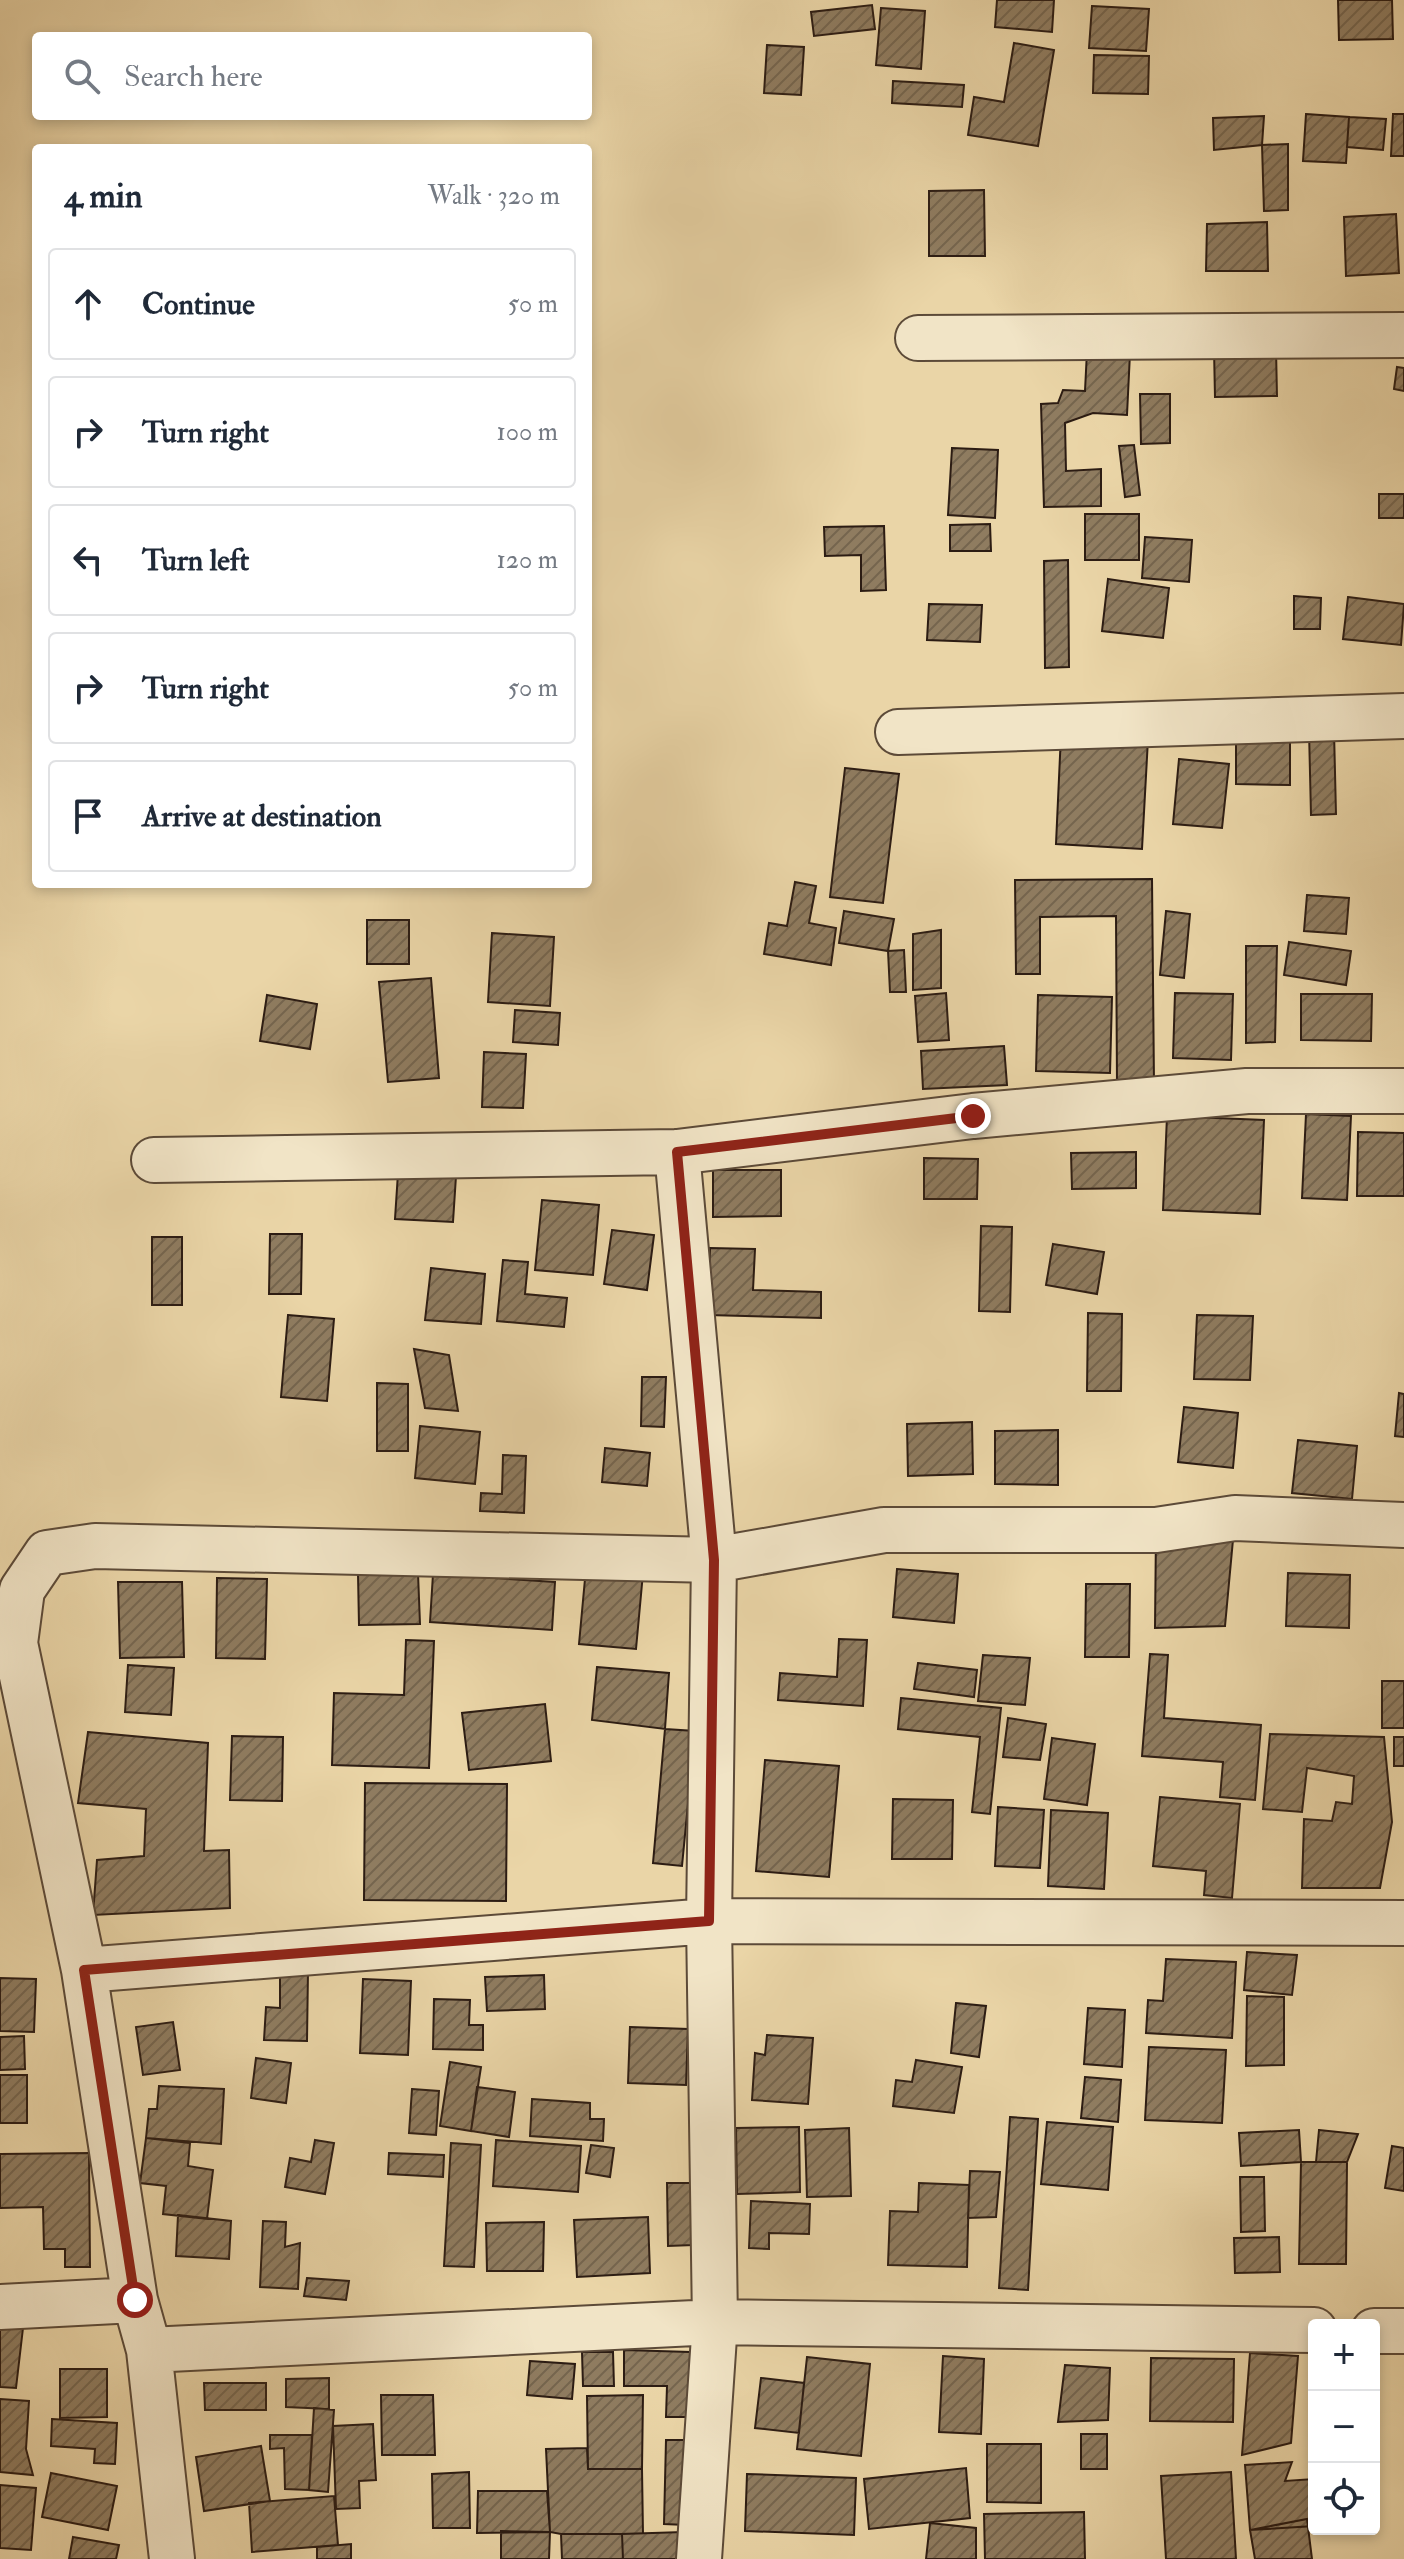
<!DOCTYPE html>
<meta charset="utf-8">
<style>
body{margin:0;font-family:"IM FELL Double Pica",serif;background:#f2f2f3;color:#1f2937}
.controls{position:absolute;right:24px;bottom:24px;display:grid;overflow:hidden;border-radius:8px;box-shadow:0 4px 12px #0003}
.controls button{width:72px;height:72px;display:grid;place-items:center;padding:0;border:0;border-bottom:2px solid #e0e1e3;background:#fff;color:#1f2937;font:40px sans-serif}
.stop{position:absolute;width:24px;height:24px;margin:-18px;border:6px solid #8f2418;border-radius:50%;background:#fff}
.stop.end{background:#8f2418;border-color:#fff;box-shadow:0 2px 8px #0008}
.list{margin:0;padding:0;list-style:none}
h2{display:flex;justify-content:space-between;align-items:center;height:104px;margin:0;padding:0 32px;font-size:34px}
h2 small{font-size:26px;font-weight:400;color:#747a83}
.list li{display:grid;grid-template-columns:52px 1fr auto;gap:24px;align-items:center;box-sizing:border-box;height:112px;margin:0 16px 16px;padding:0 16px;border:2px solid #e0e1e3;border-radius:8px}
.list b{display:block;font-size:30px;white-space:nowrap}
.list em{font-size:26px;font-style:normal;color:#747a83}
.icon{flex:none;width:44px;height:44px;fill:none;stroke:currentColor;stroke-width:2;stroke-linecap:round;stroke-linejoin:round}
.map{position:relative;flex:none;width:1404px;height:2559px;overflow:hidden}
.search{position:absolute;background:#fff;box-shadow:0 4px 12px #0003;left:32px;top:32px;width:560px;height:88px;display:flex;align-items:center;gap:20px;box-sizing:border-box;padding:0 28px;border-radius:8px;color:#747a83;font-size:30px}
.panel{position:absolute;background:#fff;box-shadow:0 4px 12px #0003;left:32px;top:144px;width:560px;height:744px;border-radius:8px}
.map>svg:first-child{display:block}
</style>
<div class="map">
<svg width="1404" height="2559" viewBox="0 0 1404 2559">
<defs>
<pattern id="building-hatch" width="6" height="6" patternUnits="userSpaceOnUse" patternTransform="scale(2)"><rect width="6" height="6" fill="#8f7c60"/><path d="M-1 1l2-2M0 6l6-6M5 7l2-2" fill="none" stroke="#75654e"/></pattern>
</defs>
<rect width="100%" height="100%" fill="#ead5a7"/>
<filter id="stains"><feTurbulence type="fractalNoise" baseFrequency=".0025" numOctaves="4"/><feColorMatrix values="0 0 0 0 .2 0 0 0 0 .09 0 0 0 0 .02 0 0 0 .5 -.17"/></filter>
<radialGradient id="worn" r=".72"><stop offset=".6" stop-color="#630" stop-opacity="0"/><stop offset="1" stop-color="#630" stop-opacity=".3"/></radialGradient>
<path fill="url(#building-hatch)" stroke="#2c1c13" stroke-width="2" d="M997,0H1054L1052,32L995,27Z
M1338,0H1392L1393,39L1339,40Z
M872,5L875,29L814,36L811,12Z
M1092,6L1149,9L1146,51L1089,48Z
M881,8L925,11L921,69L876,65Z
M1014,43L1054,50L1038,146L968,135L974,97L1004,102Z
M767,45L804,47L801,95L764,93Z
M1094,55L1149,56L1148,94L1093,93Z
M893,81L964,85L962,107L892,103Z
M1306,114L1349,117L1346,163L1303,161Z
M1393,114H1404V156H1391Z
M1264,116L1262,145L1214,150L1213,118Z
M1349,117L1386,119L1383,150L1347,147Z
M1288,144V210L1264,211L1262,145Z
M984,190L985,256H929V191Z
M1396,214L1399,273L1346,276L1344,217Z
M1267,222L1268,271H1206L1207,224Z
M1214,349H1276L1277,396L1215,397Z
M1087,351L1130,353L1127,415L1093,413L1065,423L1066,471L1101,469V506L1044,507L1041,404L1058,403L1063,390L1085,391Z
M1397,367L1404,368V391L1394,389Z
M1140,394H1170V443L1141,444Z
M1134,445L1140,495L1125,497L1119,446Z
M952,448L998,450L995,518L948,515Z
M1379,494H1404V518H1379Z
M1085,514H1139V560H1085Z
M990,524L991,551H950V525Z
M884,526L886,590L861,591V555L825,556L824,527Z
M1145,537L1192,540L1189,582L1142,578Z
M1068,560L1069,667L1045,668L1044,561Z
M1108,579L1169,588L1163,638L1102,631Z
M1294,596L1321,598L1320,629H1294Z
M1348,597L1404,604L1401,645L1343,639Z
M929,604L982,605L980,642L927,640Z
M1309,731H1334L1336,814L1311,815Z
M1061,734L1148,739L1142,849L1056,844Z
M1236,741L1290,742V785L1236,784Z
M1179,759L1229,764L1222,828L1173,824Z
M845,768L899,774L883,903L830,897Z
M1152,879L1154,1084H1117L1116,916L1040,917V974H1016L1015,880Z
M795,882L816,886L809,923L836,928L831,965L764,954L769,923L787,926Z
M1307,895L1349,898L1346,934L1304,931Z
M844,911L894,919L888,951L839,943Z
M1166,911L1190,914L1184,978L1160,975Z
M367,920H409V964H367Z
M941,930V988L913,990V934Z
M492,933L554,937L550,1006L488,1002Z
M1289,942L1351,951L1346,985L1284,975Z
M1246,946H1277L1275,1042L1246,1043Z
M904,950L906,992H890L888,951Z
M431,978L439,1078L388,1082L379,982Z
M946,993L949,1040L918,1042L915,996Z
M1175,993L1233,994L1231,1060L1173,1058Z
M1301,994H1372L1371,1041L1301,1040Z
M267,995L317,1004L310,1049L260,1041Z
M1038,995L1112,997L1110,1073L1036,1071Z
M515,1010L560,1013L558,1045L513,1042Z
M1004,1046L1007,1085L923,1089L921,1051Z
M484,1052L526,1054L523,1108L482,1107Z
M1306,1114L1351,1116L1347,1200L1302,1198Z
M1167,1116L1264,1120L1260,1214L1163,1210Z
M1358,1132L1404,1133V1196H1357Z
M1136,1152V1188L1072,1189L1071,1153Z
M924,1158L978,1159L977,1199H924Z
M713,1170H781V1216L713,1217Z
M398,1173L456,1176L453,1222L395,1219Z
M542,1200L599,1205L593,1275L535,1270Z
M981,1226L1012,1227L1010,1312L979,1311Z
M612,1230L654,1235L647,1290L604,1284Z
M270,1234H302L301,1294H269Z
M152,1237H182V1305H152Z
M1053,1244L1104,1252L1097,1294L1046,1285Z
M710,1248L755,1249L753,1290L821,1292V1318L708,1315Z
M503,1260L528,1262L525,1294L567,1298L564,1327L497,1321Z
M431,1268L485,1274L481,1324L425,1320Z
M1088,1313L1122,1314L1121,1391H1087Z
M288,1315L334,1319L327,1401L281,1397Z
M1197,1315L1253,1316L1250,1380L1194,1379Z
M414,1349L449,1355L458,1411L425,1408Z
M642,1377H666L664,1427L641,1426Z
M377,1383L408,1384V1451H377Z
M1399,1393L1404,1394V1437L1395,1436Z
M1184,1407L1238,1413L1233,1468L1178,1462Z
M972,1422L973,1474L908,1476L907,1424Z
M420,1426L480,1432L475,1484L415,1478Z
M1058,1430V1485L995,1484V1431Z
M1298,1440L1357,1446L1352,1499L1292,1493Z
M605,1448L650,1453L647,1486L602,1482Z
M503,1455L526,1456L524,1513L480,1511L481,1493L502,1494Z
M1235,1518L1225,1626L1155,1628L1156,1530Z
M586,1568L643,1573L636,1649L579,1644Z
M897,1569L958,1574L954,1623L893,1617Z
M418,1573L420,1624L359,1625L358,1574Z
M1288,1573L1350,1575L1349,1628L1286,1626Z
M433,1574L555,1582L552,1630L430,1622Z
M217,1578L267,1579L265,1659L216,1658Z
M118,1582H182L184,1657L120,1658Z
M1086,1584H1130L1129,1657H1085Z
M839,1639L867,1640L863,1706L778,1700L780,1673L837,1677Z
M406,1640L434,1641L429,1768L332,1765L334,1693L404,1695Z
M1150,1654L1168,1655L1164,1718L1261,1725L1255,1800L1220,1797L1223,1762L1142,1756Z
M983,1655L1030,1658L1025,1705L978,1701Z
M918,1663L977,1670L974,1697L914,1689Z
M128,1665L174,1668L171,1715L125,1712Z
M597,1667L669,1673L665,1729L592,1720Z
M1382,1681H1404V1728H1382Z
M901,1698L1001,1708L990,1814L972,1812L980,1737L898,1729Z
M545,1704L551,1761L469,1770L462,1713Z
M1008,1718L1046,1724L1040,1760L1003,1757Z
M665,1729L695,1731L682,1866L653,1863Z
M88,1732L208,1743L204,1851L229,1850L230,1908L93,1915L97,1860L144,1856L146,1809L78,1803Z
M1270,1734L1384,1737L1392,1822L1380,1888H1302L1304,1819L1332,1821L1336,1802L1352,1804L1354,1776L1307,1768L1302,1812L1263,1809Z
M232,1736L283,1737L282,1801L230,1800Z
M1394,1737H1404V1766H1394Z
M1052,1738L1095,1744L1087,1805L1044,1799Z
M765,1760L839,1766L829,1877L756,1871Z
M365,1783L507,1784L506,1901L364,1900Z
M1160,1797L1240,1804L1232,1898L1204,1895L1206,1871L1153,1866Z
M893,1799L953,1800L952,1859H892Z
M998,1807L1044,1810L1040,1868L995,1866Z
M1051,1810L1108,1813L1104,1889L1048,1886Z
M1247,1952L1297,1955L1292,1995L1244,1990Z
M1166,1959L1236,1962L1232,2038L1146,2033L1148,2000L1163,2001Z
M280,1971H308L307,2041L264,2040L266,2007L280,2008Z
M544,1975L545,2009L487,2011L485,1977Z
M0,1978L36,1979L34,2032L0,2031Z
M363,1979L411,1981L408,2055L360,2053Z
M1247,1996L1284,1997V2065L1246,2066Z
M434,1999L470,2000L469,2025H483V2050L433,2049Z
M956,2003L986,2006L979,2057L951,2053Z
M1088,2008L1125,2010L1122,2067L1084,2064Z
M173,2022L180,2070L143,2075L136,2027Z
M630,2027L688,2029L686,2085L628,2083Z
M767,2035L813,2038L808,2104L752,2100L755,2053L765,2055Z
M24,2036L25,2069L0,2070V2037Z
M1149,2047L1226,2050L1222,2123L1145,2120Z
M256,2058L291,2063L286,2103L251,2098Z
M916,2060L962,2067L954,2113L893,2106L896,2080L912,2082Z
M450,2062L481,2067L471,2131L440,2126Z
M0,2075H27V2123H0Z
M1085,2077L1121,2080L1118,2122L1081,2118Z
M159,2086L224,2089L221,2144L146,2138L149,2109H157Z
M477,2087L515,2092L509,2137L471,2131Z
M412,2089L439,2091L436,2135L409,2133Z
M532,2099L590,2103V2119H604L603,2141L530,2136Z
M1010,2117L1038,2119L1028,2290L999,2288Z
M1047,2122L1113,2127L1108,2190L1041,2184Z
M799,2127L800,2192L737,2194L736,2128Z
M849,2128L851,2196L807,2197L805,2130Z
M1299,2130L1301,2162L1241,2166L1239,2133Z
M1319,2130L1358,2134L1347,2162H1316Z
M146,2138L190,2143L188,2166L213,2170L207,2219L163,2214L166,2186L140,2183Z
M315,2140L334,2143L325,2194L285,2187L290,2158L311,2162Z
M496,2140L581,2146L578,2192L493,2186Z
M451,2143L481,2145L474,2267L444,2266Z
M591,2145L614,2148L610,2177L586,2173Z
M1392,2146L1404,2148V2191L1385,2188Z
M89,2153L90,2267H65V2249H44L43,2207L0,2208V2154Z
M389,2153L444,2155L443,2177L388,2174Z
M1301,2162H1347L1346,2264H1299Z
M970,2171L1000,2172L996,2217L968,2218Z
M1240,2177H1264L1265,2231L1241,2232Z
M667,2183H692L693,2245L668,2246Z
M919,2183L969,2185L967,2267L888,2265L890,2211L918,2212Z
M751,2201L810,2204L809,2234L769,2233V2249L749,2248Z
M178,2215L231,2221L229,2259L176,2256Z
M648,2217L650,2273L577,2277L574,2220Z
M263,2221L286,2222L285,2247L300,2243L298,2289L260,2287Z
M544,2222L543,2271H487L486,2223Z
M1279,2237L1280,2272L1235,2273L1234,2238Z
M307,2278L349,2281L346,2300L304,2296Z
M0,2326L23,2328L16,2388L0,2387Z
M624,2350L690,2352L689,2417H666L667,2386H624Z
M582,2352H613L614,2386H583Z
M1250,2353L1298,2356L1291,2443L1242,2455Z
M943,2356L984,2359L981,2434L939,2432Z
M807,2357L870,2364L861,2456L797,2449Z
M1151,2358L1234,2359L1233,2422L1150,2421Z
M530,2361L575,2364L572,2399L527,2395Z
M1065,2365L1110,2368L1108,2420L1058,2422Z
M60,2369H107V2417L60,2418Z
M329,2378V2409L286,2407V2379Z
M761,2378L804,2383L799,2433L755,2428Z
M204,2383H266V2410H205Z
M381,2395H433L435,2455H382Z
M643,2395L642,2469H588L587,2396Z
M0,2399L29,2401L26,2449L33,2475L0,2472Z
M314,2408L334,2410L328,2492L309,2490Z
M52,2419L117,2423L115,2464L94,2463L95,2449L51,2446Z
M373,2424L376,2480L359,2481L360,2508L336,2509L333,2426Z
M1081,2434H1107V2469H1081Z
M270,2435H312L309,2490L285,2489L284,2448L270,2449Z
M666,2440H689L686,2525L664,2524Z
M987,2444H1041V2503L987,2502Z
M261,2446L270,2501L204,2511L196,2457Z
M587,2448L588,2469H642L643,2534H561L550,2532L546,2449Z
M1292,2462L1285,2481L1314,2479V2526L1250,2530L1245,2465Z
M966,2468L970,2518L869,2529L864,2479Z
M469,2472L470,2528H433L432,2474Z
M1231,2472L1236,2559H1166L1161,2476Z
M51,2473L117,2486L108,2530L42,2517Z
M747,2474L856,2478L854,2535L745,2531Z
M0,2485L36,2488L31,2550L0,2548Z
M478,2491H547L550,2532L477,2533Z
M334,2496L338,2545L252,2552L249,2503Z
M1084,2512L1085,2559H985L984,2514Z
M1307,2519L1312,2559H1255L1250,2530Z
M930,2523L976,2528V2559H926Z
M501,2531L550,2532L549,2559H501Z
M683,2532L684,2559H623L622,2534Z
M561,2534H622L623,2559H562Z
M73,2537L119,2545L116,2559H69Z
M351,2544V2559H317V2547Z"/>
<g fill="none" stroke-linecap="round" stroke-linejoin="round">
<g stroke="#5c4a38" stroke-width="48">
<path id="minor" d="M918,338L1404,335
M898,732L1404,716
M677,1152L714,1560L709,1921L715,2322L699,2559
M154,1160L677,1152L973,1116L1247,1091H1404
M84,1970L709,1921L1404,1923
M0,2307L135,2300
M1374,2331H1404
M149,2350L715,2322L1314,2330
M172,2559L149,2350L135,2300L84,1970L15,1643L22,1590L47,1553L95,1546L714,1560L884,1530H1156L1235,1518L1404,1525"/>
</g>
<use href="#minor" stroke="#f1e4c6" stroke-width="44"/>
</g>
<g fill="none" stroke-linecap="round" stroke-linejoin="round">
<path stroke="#8f2418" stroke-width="10" d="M135,2300L84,1970L709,1921L714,1560L677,1152L973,1116"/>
</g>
<rect width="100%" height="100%" filter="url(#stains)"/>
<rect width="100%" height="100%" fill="url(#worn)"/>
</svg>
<div class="controls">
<button>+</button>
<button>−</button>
<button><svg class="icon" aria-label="locate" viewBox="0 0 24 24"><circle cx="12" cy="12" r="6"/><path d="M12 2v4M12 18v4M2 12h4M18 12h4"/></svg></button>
</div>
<div class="stop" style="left:135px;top:2300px"></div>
<div class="stop end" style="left:973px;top:1116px"></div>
<div class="search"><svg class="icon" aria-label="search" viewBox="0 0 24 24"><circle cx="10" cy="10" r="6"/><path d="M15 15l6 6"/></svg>Search here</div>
<section class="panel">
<h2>4 min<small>Walk · 320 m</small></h2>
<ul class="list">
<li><svg class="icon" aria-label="ahead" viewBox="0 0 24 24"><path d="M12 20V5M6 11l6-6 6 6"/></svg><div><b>Continue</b></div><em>50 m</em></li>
<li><svg class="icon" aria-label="right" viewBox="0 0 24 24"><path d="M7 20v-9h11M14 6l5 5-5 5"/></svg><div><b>Turn right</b></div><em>100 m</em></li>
<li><svg class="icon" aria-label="left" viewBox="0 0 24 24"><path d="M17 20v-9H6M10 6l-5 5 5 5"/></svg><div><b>Turn left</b></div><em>120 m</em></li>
<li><svg class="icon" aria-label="right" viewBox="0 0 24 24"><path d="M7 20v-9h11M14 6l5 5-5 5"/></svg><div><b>Turn right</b></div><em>50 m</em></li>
<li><svg class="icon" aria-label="arrive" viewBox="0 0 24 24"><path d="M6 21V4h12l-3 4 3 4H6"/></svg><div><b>Arrive at destination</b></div></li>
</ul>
</section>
</div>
